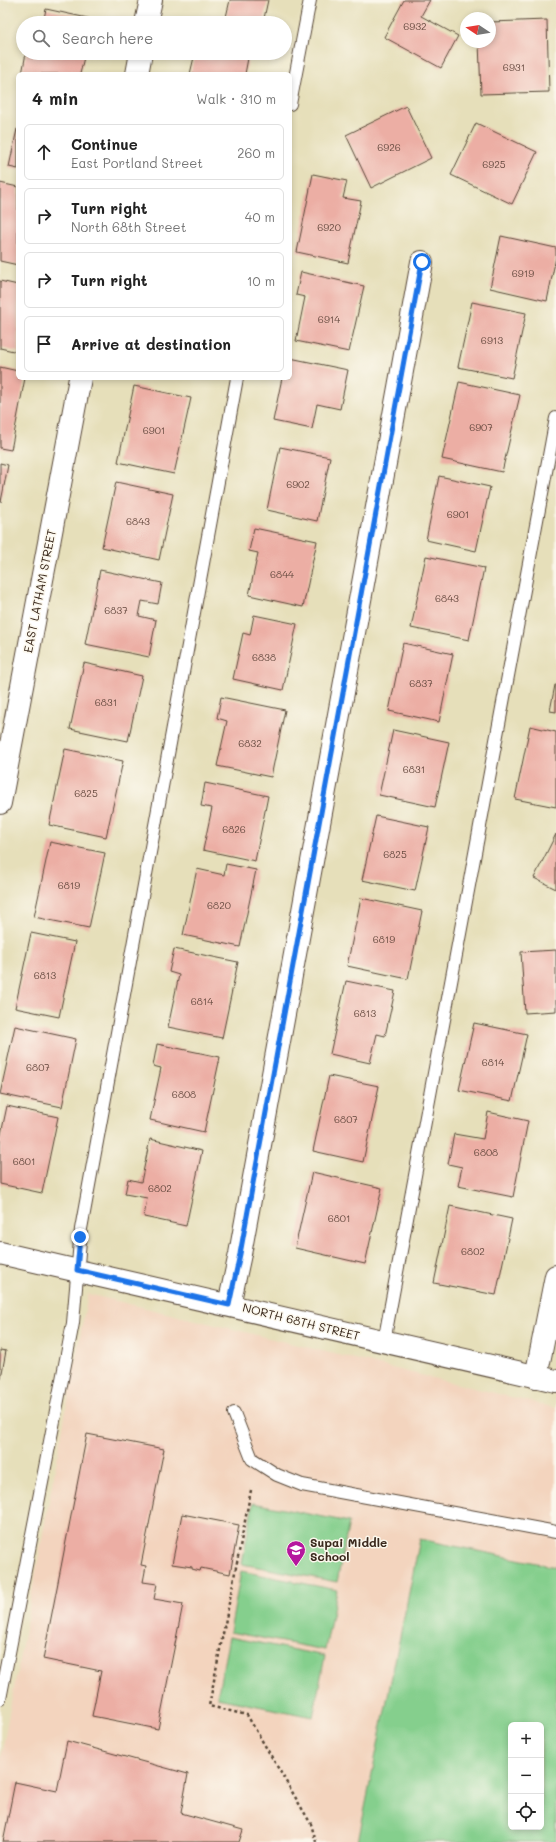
<!DOCTYPE html>
<meta charset="utf-8">
<style>
body{margin:0;font-family:Mali,sans-serif;background:#f2f2f2;color:#222}
.controls{position:absolute;right:12px;bottom:12px;display:grid;overflow:hidden;border-radius:6px;box-shadow:0 2px 6px #0003}
.controls button{width:36px;height:36px;display:grid;place-items:center;padding:0;border:0;border-bottom:1px solid #e0e0e0;background:#fff;color:#222;font:20px sans-serif}
.compass{position:absolute;left:460px;top:12px;width:36px;height:36px;border-radius:50%;background:#fff;box-shadow:0 2px 6px #0003;rotate:282deg}
.stop{position:absolute;width:12px;height:12px;margin:-9px;border:3px solid #1a73e8;border-radius:50%;background:#fff}
.stop.end{background:#1a73e8;border-color:#fff;box-shadow:0 1px 4px #0008}
.list{margin:0;padding:0;list-style:none}
h2{display:flex;justify-content:space-between;align-items:center;height:52px;margin:0;padding:0 16px;font-size:17px}
h2 small{font-size:13px;font-weight:400;color:#767676}
.list li{display:grid;grid-template-columns:26px 1fr auto;gap:12px;align-items:center;box-sizing:border-box;height:56px;margin:0 8px 8px;padding:0 8px;border:1px solid #e0e0e0;border-radius:6px}
.list b{display:block;font-size:15px;white-space:nowrap}
.list p{margin:0;font-size:13px;white-space:nowrap;color:#767676}
.list em{font-size:13px;font-style:normal;color:#767676}
.icon{flex:none;width:22px;height:22px;fill:none;stroke:currentColor;stroke-width:2;stroke-linecap:round;stroke-linejoin:round}
.map{position:relative;flex:none;width:556px;height:1842px;overflow:hidden}
.search{position:absolute;background:#fff;box-shadow:0 2px 6px #0003;left:16px;top:16px;width:276px;height:44px;display:flex;align-items:center;gap:10px;box-sizing:border-box;padding:0 14px;border-radius:22px;color:#767676;font-size:15px}
.panel{position:absolute;background:#fff;box-shadow:0 2px 6px #0003;left:16px;top:72px;width:276px;height:308px;border-radius:6px}
.map>svg:first-child{display:block}
</style>
<div class="map">
<svg width="556" height="1842" viewBox="0 0 556 1842">
<rect width="100%" height="100%" fill="#fbf7ec"/>
<filter id="ink" filterUnits="userSpaceOnUse"><feTurbulence type="fractalNoise" baseFrequency=".025" numOctaves="2"/><feDisplacementMap in="SourceGraphic" scale="8" xChannelSelector="R" yChannelSelector="G"/><feConvolveMatrix kernelMatrix="1 2 1 2 8 2 1 2 1" color-interpolation-filters="sRGB"/></filter>
<filter id="wash" filterUnits="userSpaceOnUse"><feTurbulence type="fractalNoise" baseFrequency=".012" numOctaves="4" result="noise"/><feDisplacementMap in="SourceGraphic" scale="16" xChannelSelector="R" yChannelSelector="G"/><feGaussianBlur stdDeviation="0.9" result="paint"/><feColorMatrix in="noise" values="0 0 0 0 0 0 0 0 0 0 0 0 0 0 0 0 0 1.4 0 .05"/><feComposite in="paint" operator="in"/></filter>
<g filter="url(#wash)">
<rect width="100%" height="100%" fill="#e6dfba"/>
<path fill="#f3d4be" fill-rule="evenodd" d="M88,1294L556,1408V1842H0V1762ZM511,1725H541V1827H511Z"/>
<path fill="#85cf8d" stroke="#607c56" fill-rule="evenodd" d="M253,1503L349,1522L337,1582L242,1564Z
M420,1539L556,1567V1842H358ZM511,1725H541V1827H511Z
M241,1571L337,1590L325,1650L230,1632Z
M229,1637L325,1656L313,1717L217,1698Z"/>
<g id="blocks">
<path fill="#ecaea4" d="M230,0H268L263,23L226,17Z
M404,0H430L421,16L458,36L441,68L384,37Z
M46,9L92,19L91,23H43Z
M547,20L549,92L481,94L479,42H490V22Z
M26,53H85L80,74H22Z
M195,53H249L245,74H190Z
M406,106L431,158L371,188L346,135Z
M476,123L537,152L512,204L451,175Z
M17,129H18V169L9,167Z
M313,174L347,181L343,198L361,201L348,263L297,252Z
M0,183L18,187V265L0,261Z
M501,236L556,248V257L547,301L490,288Z
M301,272L364,286L349,352L296,341L305,297L296,295Z
M0,281L18,285V352L0,348Z
M472,302L526,313L512,378L458,367Z
M290,358L348,370L340,409L317,404L312,429L273,421L282,378H290Z
M0,367L18,371V378H25L11,450L0,448Z
M459,382L520,395L502,472L442,459Z
M134,386L191,398L174,474L118,462Z
M280,447L330,457L317,521L267,510Z
M0,463L8,465L1,502L0,501Z
M439,476L490,487L476,551L426,540Z
M116,482L173,494L159,560L102,547Z
M254,528L317,541L303,607L249,595L258,553L249,551Z
M426,556L484,568L469,640L411,628Z
M100,570L162,583L158,604L142,601L139,616L156,620L149,657L85,644Z
M254,615L297,624L283,690L233,679L243,633L250,635Z
M403,643L453,654L439,722L389,711Z
M84,663L142,676L128,741L70,729Z
M555,685H556V712L550,711Z
M221,697L285,710L271,777L217,766L227,721L217,718Z
M530,726L556,732V807L515,799Z
M393,730L449,742L435,807L379,795Z
M65,749L123,761L106,837L49,825Z
M205,783L268,796L255,861L203,850L212,808L201,806Z
M376,816L429,827L415,891L362,880Z
M556,834V889L534,878Z
M50,842L105,853L89,928L34,917Z
M226,864L256,870L240,947L183,935L197,869L224,875Z
M361,898L422,911L408,979L347,966Z
M31,933L75,942L59,1017L15,1008Z
M174,949L238,962L222,1038L168,1027L179,975L169,972Z
M556,950V1011L525,1013L521,952Z
M346,981L395,991L385,1036L377,1034L370,1063L330,1054Z
M474,1023L527,1034L512,1101L459,1090Z
M15,1026L76,1039L62,1107L0,1094Z
M157,1044L220,1057L204,1132L150,1120L161,1068L153,1066Z
M329,1076L379,1086L363,1162L313,1151Z
M7,1106L58,1117L42,1193L0,1184V1139Z
M488,1112L528,1121L513,1197L458,1186L462,1167L448,1164L454,1134L483,1139Z
M150,1139L202,1151L186,1226L144,1217L147,1198L125,1194L128,1179L141,1182Z
M312,1172L382,1188L365,1264L295,1248Z
M450,1206L512,1219L496,1295L434,1283Z
M0,1350L6,1351L1,1378H0Z
M87,1434L164,1449L141,1565L146,1566L143,1582L157,1584L154,1599L183,1604L158,1729L92,1716L101,1671L43,1659Z
M182,1514L239,1525L230,1574L201,1568L200,1571L192,1569V1567L172,1564Z
M67,1741L188,1774L181,1813L243,1830L239,1842H3L15,1782L57,1791Z"/>
</g>
</g>
<g filter="url(#ink)">
<use href="#blocks" fill-opacity="0" stroke="#554535" stroke-width="1"/>
<g fill="none" stroke-linecap="round" stroke-linejoin="round">
<g stroke="#554535" stroke-width="14">
<path id="lane" d="M290,104L310,0
M384,1342L556,418
M234,1413L252,1459L277,1475L302,1485L556,1532
M0,1699L73,1323L81,1229L237,378"/>
</g>
<g stroke="#554535" stroke-width="24">
<path id="street" d="M146,23L151,0
M137,74L141,53
M0,803L80,378
M229,1305L240,1254L422,262
M536,1377L556,1276"/>
</g>
<g stroke="#554535" stroke-width="24">
<path id="secondary" d="M0,1253L556,1381"/>
</g>
<path stroke="#554535" stroke-width="2.5" stroke-dasharray="3 3" stroke-linecap="butt" d="M251,1490L209,1706L247,1715L311,1824L316,1842"/>
<use href="#lane" stroke="#fff" stroke-width="12"/>
<use href="#street" stroke="#fff" stroke-width="22"/>
<use href="#secondary" stroke="#fff" stroke-width="22"/>
</g>
</g>
<g fill="none" stroke-linecap="round" stroke-linejoin="round" filter="url(#ink)">
<path stroke="#1a73e8" stroke-width="5" d="M80,1237L77,1270L229,1305L240,1254L422,262"/>
</g>
<defs>
<g id="school-pin" transform="scale(1)"><path d="M0 17L-7.5 6A9.5 9.5 0 1 1 7.5 6Z" fill="#b5179e" stroke="#fbf7ec"/><path d="M0-5L7-2L0 1L-7-2ZM-4 1L0 2.5L4 1V4Q0 6-4 4Z" fill="#fff"/></g>
</defs>
<g fill-rule="evenodd">
<use href="#school-pin" x="296" y="1550"/>
</g>
<g text-anchor="middle" stroke-width="3" stroke-linejoin="round" paint-order="stroke">
<g font-size="10" fill="#674b40">
<text x="415" y="30">6932</text>
<text x="514" y="71">6931</text>
<text x="389" y="151">6926</text>
<text x="494" y="168">6925</text>
<text x="329" y="231">6920</text>
<text x="523" y="277">6919</text>
<text x="329" y="323">6914</text>
<text x="492" y="344">6913</text>
<text x="481" y="431">6907</text>
<text x="154" y="434">6901</text>
<text x="298" y="488">6902</text>
<text x="458" y="518">6901</text>
<text x="138" y="525">6843</text>
<text x="282" y="578">6844</text>
<text x="447" y="602">6843</text>
<text x="116" y="614">6837</text>
<text x="264" y="661">6838</text>
<text x="421" y="687">6837</text>
<text x="106" y="706">6831</text>
<text x="250" y="747">6832</text>
<text x="414" y="773">6831</text>
<text x="86" y="797">6825</text>
<text x="234" y="833">6826</text>
<text x="395" y="858">6825</text>
<text x="69" y="889">6819</text>
<text x="219" y="909">6820</text>
<text x="384" y="943">6819</text>
<text x="45" y="979">6813</text>
<text x="202" y="1005">6814</text>
<text x="365" y="1017">6813</text>
<text x="493" y="1066">6814</text>
<text x="38" y="1071">6807</text>
<text x="184" y="1098">6808</text>
<text x="346" y="1123">6807</text>
<text x="486" y="1156">6808</text>
<text x="24" y="1165">6801</text>
<text x="160" y="1192">6802</text>
<text x="339" y="1222">6801</text>
<text x="473" y="1255">6802</text>
</g>
<g font-size="12" fill="#3b2a1e" stroke="#fbf7ec">
<text transform="translate(40 591) rotate(-79)" y="4">EAST LATHAM STREET</text>
<text transform="translate(301 1322) rotate(14)" y="4">NORTH 68TH STREET</text>
</g>
<g font-size="12" font-weight="bold" fill="#3b2a1e" stroke="#fbf7ec" text-anchor="start">
<text x="310" y="1547">Supai Middle<tspan x="310" dy="14">School</tspan></text>
</g>
</g>
</svg>
<div class="controls">
<button>+</button>
<button>−</button>
<button><svg class="icon" aria-label="locate" viewBox="0 0 24 24"><circle cx="12" cy="12" r="6"/><path d="M12 2v4M12 18v4M2 12h4M18 12h4"/></svg></button>
</div>
<svg class="compass" viewBox="-18 -18 36 36"><path d="M0-13l5 13h-10z" fill="#e53935"/><path d="M0 13l5-13h-10z" fill="#767676"/></svg>
<div class="stop" style="left:422px;top:262px"></div>
<div class="stop end" style="left:80px;top:1237px"></div>
<div class="search"><svg class="icon" aria-label="search" viewBox="0 0 24 24"><circle cx="10" cy="10" r="6"/><path d="M15 15l6 6"/></svg>Search here</div>
<section class="panel">
<h2>4 min<small>Walk · 310 m</small></h2>
<ul class="list">
<li><svg class="icon" aria-label="ahead" viewBox="0 0 24 24"><path d="M12 20V5M6 11l6-6 6 6"/></svg><div><b>Continue</b><p>East Portland Street</p></div><em>260 m</em></li>
<li><svg class="icon" aria-label="right" viewBox="0 0 24 24"><path d="M7 20v-9h11M14 6l5 5-5 5"/></svg><div><b>Turn right</b><p>North 68th Street</p></div><em>40 m</em></li>
<li><svg class="icon" aria-label="right" viewBox="0 0 24 24"><path d="M7 20v-9h11M14 6l5 5-5 5"/></svg><div><b>Turn right</b></div><em>10 m</em></li>
<li><svg class="icon" aria-label="arrive" viewBox="0 0 24 24"><path d="M6 21V4h12l-3 4 3 4H6"/></svg><div><b>Arrive at destination</b></div></li>
</ul>
</section>
</div>
